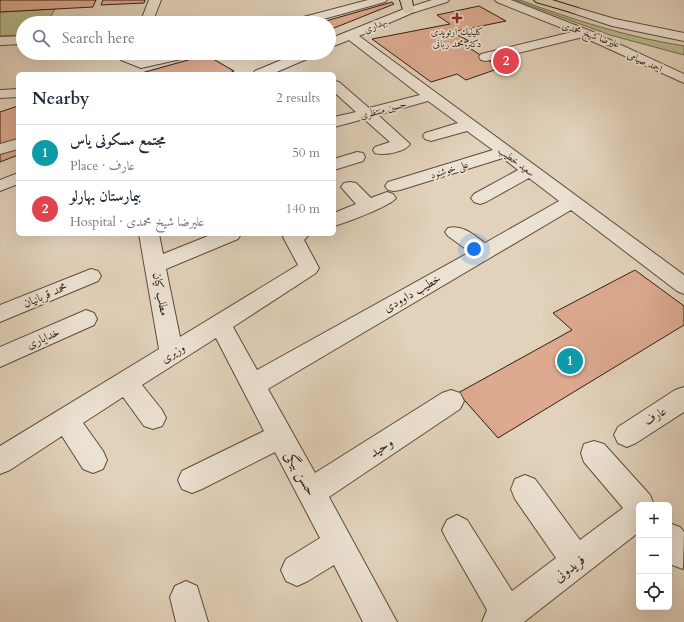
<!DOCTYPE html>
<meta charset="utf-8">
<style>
body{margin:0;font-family:Cardo,Amiri,serif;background:#f2f2f3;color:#1f2937}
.controls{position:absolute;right:12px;bottom:12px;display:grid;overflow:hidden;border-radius:6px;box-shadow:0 4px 16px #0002}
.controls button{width:36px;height:36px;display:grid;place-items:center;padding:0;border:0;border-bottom:1px solid #e0e1e3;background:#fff;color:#1f2937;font:20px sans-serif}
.you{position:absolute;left:474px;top:249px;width:14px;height:14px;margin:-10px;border:3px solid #fff;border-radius:50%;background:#1a73e8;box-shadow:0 0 0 6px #1a73e833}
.badge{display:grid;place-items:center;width:26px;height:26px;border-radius:50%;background:#7c3aed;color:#fff;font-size:13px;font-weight:700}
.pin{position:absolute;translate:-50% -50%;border:2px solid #fff;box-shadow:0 1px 4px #0006}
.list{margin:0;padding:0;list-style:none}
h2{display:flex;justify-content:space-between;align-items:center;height:52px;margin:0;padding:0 16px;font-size:17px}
h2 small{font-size:13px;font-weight:400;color:#747a83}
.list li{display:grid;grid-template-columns:26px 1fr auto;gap:12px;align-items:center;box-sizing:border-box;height:56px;padding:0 16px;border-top:1px solid #e0e1e3}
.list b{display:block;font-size:15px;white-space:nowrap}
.list p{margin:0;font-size:13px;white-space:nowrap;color:#747a83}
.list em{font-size:13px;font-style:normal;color:#747a83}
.icon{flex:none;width:22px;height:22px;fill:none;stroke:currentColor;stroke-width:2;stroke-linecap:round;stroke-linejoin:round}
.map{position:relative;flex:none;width:684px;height:622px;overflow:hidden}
.search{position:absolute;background:#fff;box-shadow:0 4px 16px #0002;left:16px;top:16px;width:320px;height:44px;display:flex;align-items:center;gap:10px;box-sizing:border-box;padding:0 14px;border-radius:22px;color:#747a83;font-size:15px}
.panel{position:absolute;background:#fff;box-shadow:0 4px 16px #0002;left:16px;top:72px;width:320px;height:164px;border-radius:6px}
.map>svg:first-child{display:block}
</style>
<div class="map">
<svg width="684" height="622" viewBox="0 0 684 622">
<rect width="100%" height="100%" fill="#e2d2bb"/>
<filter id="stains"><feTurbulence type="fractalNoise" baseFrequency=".005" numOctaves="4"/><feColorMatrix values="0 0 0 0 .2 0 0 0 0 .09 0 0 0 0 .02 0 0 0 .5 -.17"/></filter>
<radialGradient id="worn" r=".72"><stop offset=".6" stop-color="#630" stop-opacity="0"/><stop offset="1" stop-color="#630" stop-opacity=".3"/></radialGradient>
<path fill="#b8bb8d" stroke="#746d4e" d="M515,0H520C573,20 628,37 684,46V55L610,35Z
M55,9L47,23H23V35L0,36V12Z"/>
<path fill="#ddaa90" stroke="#311f0f" d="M0,0H96L93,7L0,12Z
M103,0H145L144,3L101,5Z
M392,2L394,4L329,30V23H319Z
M479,6L506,21L452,32L469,41L462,43L500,68L466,80L457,74L431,82L372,39L450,24L437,15Z
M206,55L234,71L227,74H138Z
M18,106V155L0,162V112Z
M635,270L684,306V325L498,438L458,393L572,330L553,313Z"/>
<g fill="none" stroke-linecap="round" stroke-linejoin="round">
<g stroke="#5d4c3a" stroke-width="2">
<path id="minor" d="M149,0H161L152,23H140Z
M368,0H387L385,2L309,23H290L292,20Z
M432,0H449L447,2L412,13L359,36L684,275V294L677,291L571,210L268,389L315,473L442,393L451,390L460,393L464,401L460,409L329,497L397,622H363L334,565L308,581L297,586L286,581L281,570L286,559L320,538L275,452L202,489L192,493L182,489L178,480L182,471L264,431L216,338L142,385L162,410L166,418L162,426L153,429L144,426L123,397L83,423L103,451L107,460L103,469L93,473L83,469L62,436L10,470L0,474V446L159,349L139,234H159L163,254L213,234H241L238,239L166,269L180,337L298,265L283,237L285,234H310L304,240L319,268L316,273L233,327L257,370L470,252L448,236L445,232L448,228C462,224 474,235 485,243L559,201L529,178L486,202L480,204L474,202L471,198L474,194L518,170L503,158L400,190L394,191L388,190L385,186L388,182L493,150L467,131L431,141L425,139L423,136L425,133L458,123L428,101L378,115L410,144C405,152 384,156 375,153L373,150L375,147L390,142L364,119L334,127V117L356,112L334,92V81L339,82L369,108L420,95L349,40L329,48V39L404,9Z
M495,0H511L593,32L684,74V83L583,37L486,61L481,60L479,57L481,54L572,32L497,2Z
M574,7L615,19L684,33V41L612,26L570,12L568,10Z
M23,36V44L0,45V37Z
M126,53L143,60L175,53H196L195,56L141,68L121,60L119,57Z
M298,53H315L314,56L272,74H253L255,71Z
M18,89V97L0,98V90Z
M18,139V149L0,154V144Z
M357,152L363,153L365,157L363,161L334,170V159Z
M18,173V184L0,191V180Z
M350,182L356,183L371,198L387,192L393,194L396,198C391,206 345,223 334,226V213L356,204L341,187L344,183Z
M91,269L98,271L101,276L98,281L0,322V305Z
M86,310L94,313L97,319L94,325L0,367V347Z
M684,387V412L636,443L627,447L618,443L614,435L618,427L675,390Z
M594,441L604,444L650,495L654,505H639V532L524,622H482L487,610L447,540L442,530L447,520L457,515L467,520L512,591L556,558L515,499L511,489L515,479L525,475L535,479L580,540L623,508L584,462L581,453L584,444Z
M669,523L680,527L684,532L683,569L672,565L669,561Z
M186,581L197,586L208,622H176L170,597L175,586Z"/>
</g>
<g stroke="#311f0f" stroke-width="2">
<path id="major" d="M400,0H412L414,11L412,13H404Z
M534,0H552L578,8L580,10L574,13L536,2Z"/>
</g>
<use href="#minor" fill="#ece2d3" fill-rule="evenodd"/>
<use href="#major" fill="#e2d2bb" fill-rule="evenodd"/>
</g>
<path fill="#8f2418" stroke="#ece2d3" stroke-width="1.5" d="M455 12h4v4h4v4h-4v4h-4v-4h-4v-4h4z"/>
<g text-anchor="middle" stroke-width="3.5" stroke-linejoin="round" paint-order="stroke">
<g font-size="10" fill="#311f0f" stroke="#ece2d3">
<text transform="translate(375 25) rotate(-23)" y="4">بهداری</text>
<text transform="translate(591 34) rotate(19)" y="4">علیرضا شیخ محمدی</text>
<text transform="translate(645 61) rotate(24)" y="4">احمد صیامی</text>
<text transform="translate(383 109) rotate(-15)" y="4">حسین منتظری</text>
<text transform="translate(517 161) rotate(37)" y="4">سعید خطیب</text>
<text transform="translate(449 169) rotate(-17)" y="4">علی خوشنود</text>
</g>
<g font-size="10" fill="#311f0f" stroke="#ece2d3">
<text x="457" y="35">كلينيك ارتوپدى<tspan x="457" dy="12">دكتر محمد ربانى</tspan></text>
</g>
<g font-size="12" fill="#311f0f" stroke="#ece2d3">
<text transform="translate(412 293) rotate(-30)" y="4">خطیب داوودی</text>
<text transform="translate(161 294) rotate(79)" y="4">مطلب کیان</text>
<text transform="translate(45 295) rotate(-23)" y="4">محمد قربانیان</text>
<text transform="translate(43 338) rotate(-24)" y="4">خدایاری</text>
<text transform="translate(173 353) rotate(-32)" y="4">وزیری</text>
<text transform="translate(655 416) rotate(-32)" y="4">عارف</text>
</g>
<g font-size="14" fill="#311f0f" stroke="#ece2d3">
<text transform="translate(381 447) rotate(-33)" y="5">وحید</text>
<text transform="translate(301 473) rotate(61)" y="5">حسن بیگی</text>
<text transform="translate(569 568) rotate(-37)" y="5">فریدونی</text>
</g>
</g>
<rect width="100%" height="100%" filter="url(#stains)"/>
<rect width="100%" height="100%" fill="url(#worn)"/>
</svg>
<div class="controls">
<button>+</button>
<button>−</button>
<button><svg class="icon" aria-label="locate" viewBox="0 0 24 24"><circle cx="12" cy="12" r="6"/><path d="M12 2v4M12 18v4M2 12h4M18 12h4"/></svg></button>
</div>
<div class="you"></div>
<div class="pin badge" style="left:570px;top:361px;background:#0f9aa8">1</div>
<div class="pin badge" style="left:506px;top:61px;background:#e0444e">2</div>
<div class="search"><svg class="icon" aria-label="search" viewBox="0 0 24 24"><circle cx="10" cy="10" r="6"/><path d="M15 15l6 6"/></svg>Search here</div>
<section class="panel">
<h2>Nearby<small>2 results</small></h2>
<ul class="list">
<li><span class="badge" style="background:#0f9aa8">1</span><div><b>مجتمع مسکونی یاس</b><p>Place · عارف</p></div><em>50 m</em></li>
<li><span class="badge" style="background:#e0444e">2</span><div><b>بیمارستان بهارلو</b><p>Hospital · علیرضا شیخ محمدی</p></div><em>140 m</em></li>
</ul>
</section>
</div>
